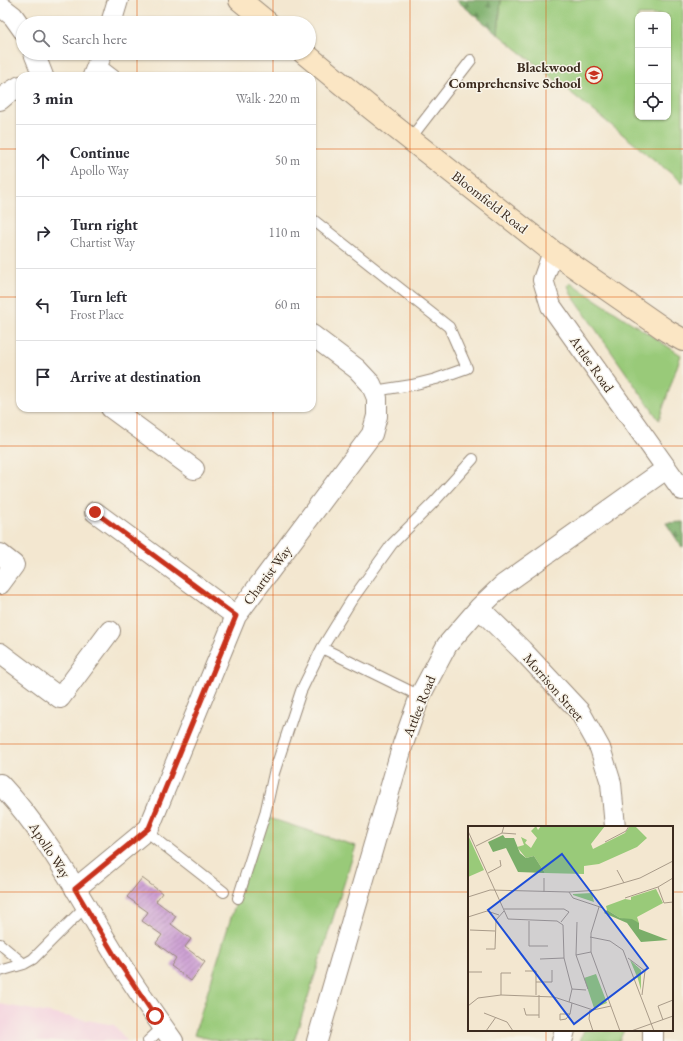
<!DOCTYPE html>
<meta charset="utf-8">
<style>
body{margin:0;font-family:"EB Garamond",serif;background:#f2f2f3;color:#2b2b33}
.controls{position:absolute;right:12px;top:12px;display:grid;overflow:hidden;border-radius:8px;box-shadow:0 1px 3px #0004}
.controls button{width:36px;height:36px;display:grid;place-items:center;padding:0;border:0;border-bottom:1px solid #e1e1e2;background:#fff;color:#2b2b33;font:20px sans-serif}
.stop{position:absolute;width:12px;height:12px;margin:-9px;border:3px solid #c8321e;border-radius:50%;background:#fff}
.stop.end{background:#c8321e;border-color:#fff;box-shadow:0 1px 4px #0008}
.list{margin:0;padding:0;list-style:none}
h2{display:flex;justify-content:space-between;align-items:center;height:52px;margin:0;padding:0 16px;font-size:17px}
h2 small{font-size:13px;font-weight:400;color:#7c7c81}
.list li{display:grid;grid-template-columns:26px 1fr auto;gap:12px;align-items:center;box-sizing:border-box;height:72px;padding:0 16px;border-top:1px solid #e1e1e2}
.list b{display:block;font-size:15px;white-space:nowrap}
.list p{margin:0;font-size:13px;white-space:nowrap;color:#7c7c81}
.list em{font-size:13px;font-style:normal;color:#7c7c81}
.icon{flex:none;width:22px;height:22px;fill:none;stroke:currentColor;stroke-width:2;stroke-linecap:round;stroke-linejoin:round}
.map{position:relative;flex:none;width:683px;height:1041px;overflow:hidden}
.search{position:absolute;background:#fff;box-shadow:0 1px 3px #0004;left:16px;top:16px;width:300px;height:44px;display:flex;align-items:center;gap:10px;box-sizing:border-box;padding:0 14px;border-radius:22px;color:#7c7c81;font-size:15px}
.panel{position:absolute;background:#fff;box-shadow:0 1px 3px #0004;left:16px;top:72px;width:300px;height:340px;border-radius:12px}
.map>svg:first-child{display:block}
</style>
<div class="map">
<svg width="683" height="1041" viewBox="0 0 683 1041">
<defs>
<pattern id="forest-firs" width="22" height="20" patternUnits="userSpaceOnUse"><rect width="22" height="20" fill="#7aae69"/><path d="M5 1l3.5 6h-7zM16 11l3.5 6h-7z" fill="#658e56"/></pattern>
<pattern id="building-hatch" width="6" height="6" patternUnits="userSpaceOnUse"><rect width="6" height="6" fill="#cc9fd3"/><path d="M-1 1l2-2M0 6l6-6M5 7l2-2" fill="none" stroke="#a782ab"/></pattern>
</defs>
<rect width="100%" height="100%" fill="#f7f3e8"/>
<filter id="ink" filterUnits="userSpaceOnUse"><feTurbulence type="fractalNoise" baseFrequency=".025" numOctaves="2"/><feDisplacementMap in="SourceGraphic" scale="8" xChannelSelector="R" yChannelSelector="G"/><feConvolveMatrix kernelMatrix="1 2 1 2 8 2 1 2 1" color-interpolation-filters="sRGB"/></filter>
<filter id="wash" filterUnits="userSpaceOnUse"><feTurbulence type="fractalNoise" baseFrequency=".012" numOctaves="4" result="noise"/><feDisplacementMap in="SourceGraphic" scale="16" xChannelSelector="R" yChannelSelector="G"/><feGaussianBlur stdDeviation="0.9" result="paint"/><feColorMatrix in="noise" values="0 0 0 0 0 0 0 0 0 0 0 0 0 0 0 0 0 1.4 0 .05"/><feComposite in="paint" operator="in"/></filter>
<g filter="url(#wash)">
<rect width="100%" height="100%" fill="#f3e7d0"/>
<path fill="#f4cfde" d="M0,1004L114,1025L127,1041H0Z"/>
<path fill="#99ca79" stroke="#6a7a4c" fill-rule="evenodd" d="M501,0H683V183L498,34ZM638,15H668V117H638Z
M570,283L681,355L659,420L571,294L568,285Z
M263,816L356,846L294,1041H219L194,1035Z
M584,1030H624L619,1041H580Z"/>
<path fill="url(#forest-firs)" stroke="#5a6c44" d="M456,0H501L498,34Z
M683,522V547L681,546L666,523Z"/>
<g id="blocks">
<path fill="url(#building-hatch)" d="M142,878L162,893L156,901L176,916L171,924L191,939L185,947L205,962L191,981L171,966L176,958L156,943L162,935L142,921L148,912L127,897Z"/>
</g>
</g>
<g filter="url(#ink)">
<use href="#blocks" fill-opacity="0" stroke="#978877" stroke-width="1"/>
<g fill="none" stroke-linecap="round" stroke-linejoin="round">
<g stroke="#978877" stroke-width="12">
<path id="lane" d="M98,63L115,76
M410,139L471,60
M312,219L449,327L467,368L436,379L412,385L374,391
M420,696L322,648L351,601L392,544L433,503L473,459
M146,831L224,892
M238,898L265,814L274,773L301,691L322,648
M0,944L24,964
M0,971L24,964L33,959L86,906
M148,1041L163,1027"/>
</g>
<g stroke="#978877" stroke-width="22">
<path id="street" d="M0,6L13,16L23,30
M111,23L118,0
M34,53L43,76
M93,76L102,53
M0,100L7,94L20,86
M553,252L543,280L551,306L682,490
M111,408L194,469
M95,512L236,616
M0,554L14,565L0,584
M479,608L522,650L580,712L600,748L611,783L615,827
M0,653L60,698L110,631
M0,784C48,835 79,896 115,955C133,985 153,1013 173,1041
M75,889L149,828L236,616L372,434L377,416V398L371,384L357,369L312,335
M317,1041L403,744L420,696L447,645L479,608L503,585L666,469
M562,1041L565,1030
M653,1041V1030"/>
</g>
<g stroke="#978877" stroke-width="24">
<path id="secondary" d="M240,0L268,23
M304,53L372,109L553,252L667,331L683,340"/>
</g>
<use href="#lane" stroke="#fff" stroke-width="10"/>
<use href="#street" stroke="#fff" stroke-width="20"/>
<use href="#secondary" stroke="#fbe6c4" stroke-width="22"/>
</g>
</g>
<g fill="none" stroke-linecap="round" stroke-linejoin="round" filter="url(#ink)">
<path stroke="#c8321e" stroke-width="5" d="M95,512L236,616L149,828L75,889L116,958L155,1016"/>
</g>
<path fill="none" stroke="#df570d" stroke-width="1" stroke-opacity="0.55" d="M137,0V23M273,0V23M410,0V1041M546,0V827M137,53V76M273,53V76M0,149H20M312,149H683M0,297H20M312,297H683M137,408V1041M273,408V1041M0,446H683M0,595H683M0,744H683M0,892H469M672,892H683M546,1030V1041"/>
<defs>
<g id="school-ring" transform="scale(0.9)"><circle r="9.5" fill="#f7f3e8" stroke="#c8321e" stroke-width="1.5"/><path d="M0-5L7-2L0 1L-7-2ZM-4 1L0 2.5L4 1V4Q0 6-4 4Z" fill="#c8321e"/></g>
</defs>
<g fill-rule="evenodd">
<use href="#school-ring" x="594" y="75"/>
</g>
<g text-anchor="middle" stroke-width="3" stroke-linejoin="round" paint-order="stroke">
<g font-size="14" font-weight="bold" fill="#3b2a1e" stroke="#f7f3e8" text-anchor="end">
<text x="581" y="72">Blackwood<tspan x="581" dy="16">Comprehensive School</tspan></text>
</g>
<g font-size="14" fill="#3b2a1e" stroke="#f7f3e8">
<text transform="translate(490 202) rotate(38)" y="5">Bloomfield Road</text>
<text transform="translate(592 364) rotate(55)" y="5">Attlee Road</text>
<text transform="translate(267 575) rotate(-53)" y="5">Chartist Way</text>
<text transform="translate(554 687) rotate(49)" y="5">Morrison Street</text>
<text transform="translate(419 706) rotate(-68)" y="5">Attlee Road</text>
<text transform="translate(50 850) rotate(57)" y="5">Apollo Way</text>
</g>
</g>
<g transform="translate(468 826)">
<rect width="205" height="205" fill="#f3e7d0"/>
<path d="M68,0L70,4L73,0H137L123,18L125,23L157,7L162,0H167L179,12L169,21L131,38L116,40V48L77,47L66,30L58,32L49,21L56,19L53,11L59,14L57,17L63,22L69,12L63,5L66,2L70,5L66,2ZM0,9L16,44L0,51ZM188,63L195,77L169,91L171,97L152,92L139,84L138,80L157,73L163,74V71ZM124,67L126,76L105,69V68ZM162,134L173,144V164L170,153ZM128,148L139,177L126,182L116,152Z" fill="#99ca79"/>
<path d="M35,9L37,12H46L52,27L58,32L66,30L77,47L50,46L38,22L25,26L20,16ZM139,84L152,92L164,93L171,97V103L200,114L173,116L159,97L136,87Z" fill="#7aae69"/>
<path fill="none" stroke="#a99b89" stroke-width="1" d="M0,5L40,93L89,95L95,99L96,132L104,163L101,176M34,7L48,8M137,16L158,5L161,0M8,20L34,7L36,0M149,44L156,57M20,47L33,40L32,34M190,61L205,52M76,66V52M101,66L105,72L135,82M0,71L22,64L101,66L131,64L172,52L205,35M157,72L190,61L196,77L205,76M131,81L123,107V126L152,205M36,83H96L101,86L93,96M0,91L19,85L31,89M61,95V120H80M109,96L108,129L123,126M2,104L27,105M122,111L142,115L155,124L186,205M18,123H27L28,94L36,85M108,129L120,163M160,132L177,145L174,169M72,133L96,132M57,145H68V169M0,146H14M68,156H84V144M104,163L118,164M33,169V147H43M0,180L10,172L33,169L86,171L125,184L143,180M56,182L58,189H71M122,184L121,193L125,205M16,187L39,196L45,205M102,188H92V194L98,193L102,188L104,177M71,192V169M195,194L190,180L205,174M18,205L28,191M163,205L205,190"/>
<path fill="#1d4ed8" fill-opacity="0.15" stroke="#1d4ed8" stroke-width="2" d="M94,28L180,142L106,198L20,84Z"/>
<rect width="205" height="205" fill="none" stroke="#3b2a1e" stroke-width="2"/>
</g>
</svg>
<div class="controls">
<button>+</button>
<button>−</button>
<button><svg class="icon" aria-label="locate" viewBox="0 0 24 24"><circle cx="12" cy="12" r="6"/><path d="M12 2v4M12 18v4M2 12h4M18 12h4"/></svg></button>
</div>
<div class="stop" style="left:155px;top:1016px"></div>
<div class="stop end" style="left:95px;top:512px"></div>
<div class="search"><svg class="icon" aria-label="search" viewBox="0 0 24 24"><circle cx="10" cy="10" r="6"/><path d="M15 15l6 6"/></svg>Search here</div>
<section class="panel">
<h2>3 min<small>Walk · 220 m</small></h2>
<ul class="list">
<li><svg class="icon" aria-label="ahead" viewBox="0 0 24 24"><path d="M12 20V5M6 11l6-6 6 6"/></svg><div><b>Continue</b><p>Apollo Way</p></div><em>50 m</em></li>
<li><svg class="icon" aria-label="right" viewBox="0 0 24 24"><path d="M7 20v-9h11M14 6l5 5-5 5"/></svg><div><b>Turn right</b><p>Chartist Way</p></div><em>110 m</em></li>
<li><svg class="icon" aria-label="left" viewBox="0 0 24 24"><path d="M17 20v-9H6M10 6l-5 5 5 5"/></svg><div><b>Turn left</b><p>Frost Place</p></div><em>60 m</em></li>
<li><svg class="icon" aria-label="arrive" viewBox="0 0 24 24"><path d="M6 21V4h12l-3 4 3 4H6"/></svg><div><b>Arrive at destination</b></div></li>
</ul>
</section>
</div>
